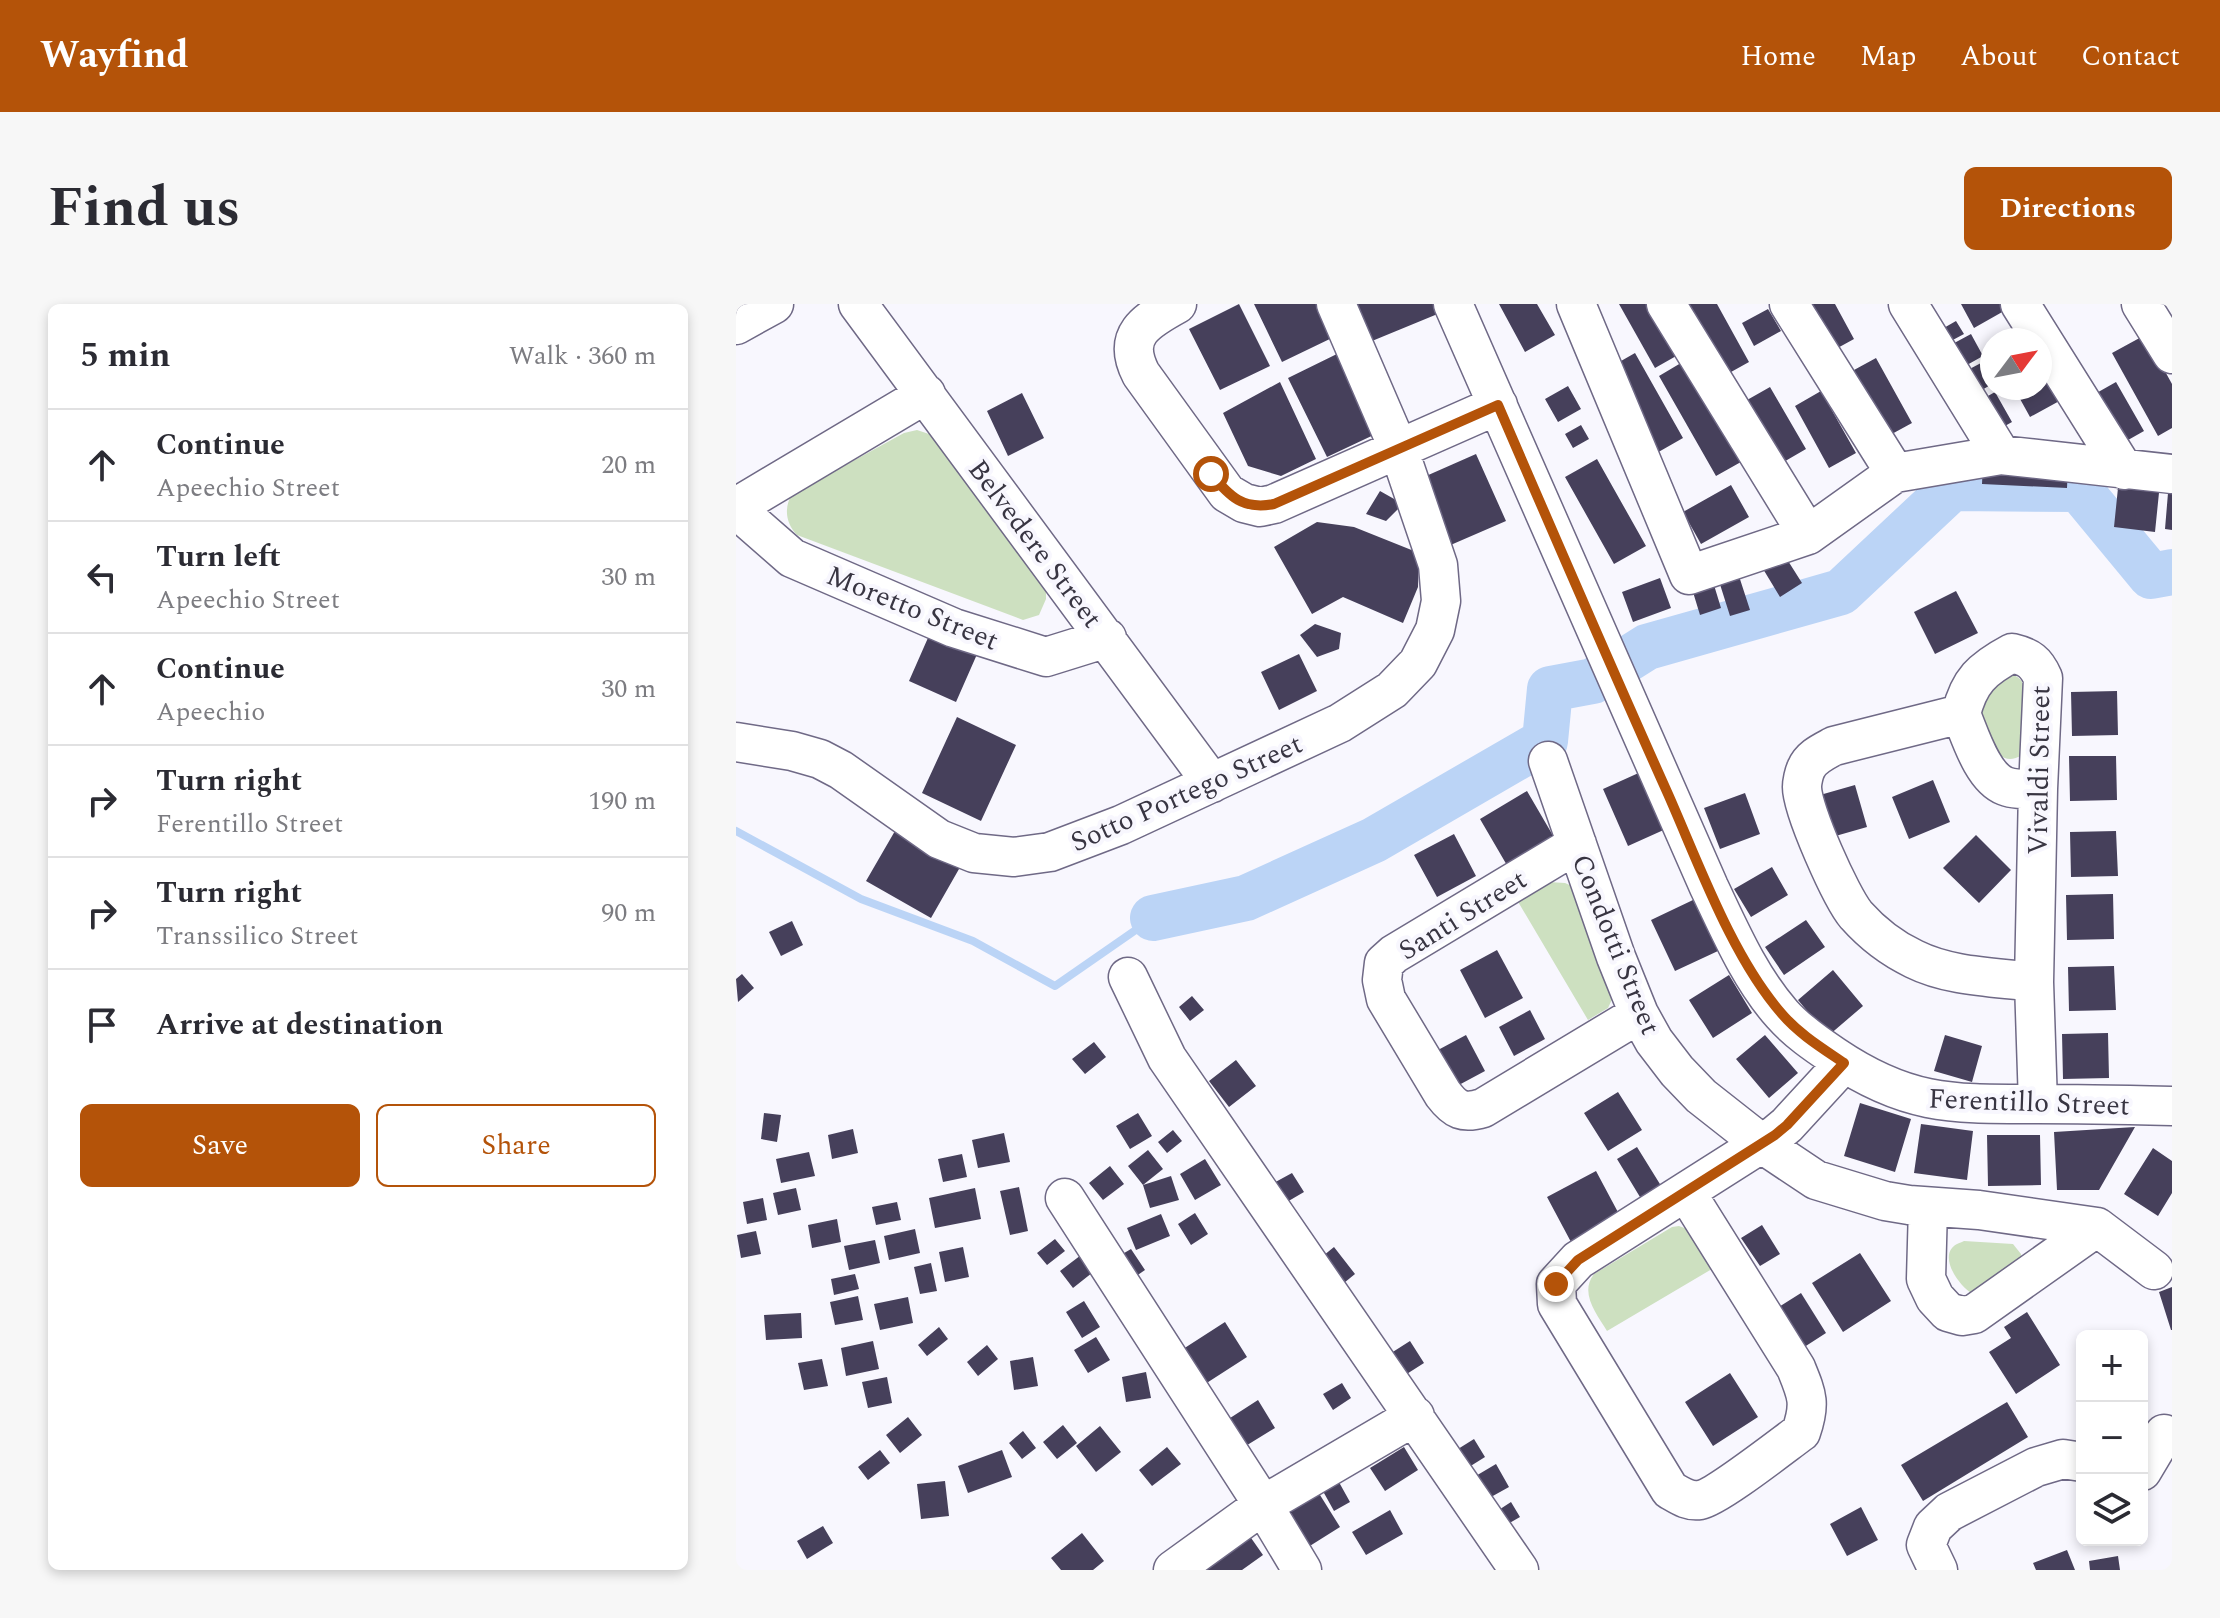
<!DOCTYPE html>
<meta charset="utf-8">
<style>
body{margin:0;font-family:Spectral,serif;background:#f7f7f7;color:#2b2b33}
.controls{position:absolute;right:24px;bottom:24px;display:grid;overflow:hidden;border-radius:12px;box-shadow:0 4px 12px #0003}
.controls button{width:72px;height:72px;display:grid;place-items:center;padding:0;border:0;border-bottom:2px solid #e1e1e2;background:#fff;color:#2b2b33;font:40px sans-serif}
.compass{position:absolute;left:1244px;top:24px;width:72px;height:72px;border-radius:50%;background:#fff;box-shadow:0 4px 12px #0003;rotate:58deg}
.stop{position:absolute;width:24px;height:24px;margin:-18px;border:6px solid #b45309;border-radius:50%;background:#fff}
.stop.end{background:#b45309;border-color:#fff;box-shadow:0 2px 8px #0008}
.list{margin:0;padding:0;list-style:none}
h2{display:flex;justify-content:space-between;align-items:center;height:104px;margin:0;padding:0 32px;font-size:34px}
h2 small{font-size:26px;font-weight:400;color:#7c7c81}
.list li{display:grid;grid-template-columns:52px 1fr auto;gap:24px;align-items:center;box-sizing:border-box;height:112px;padding:0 32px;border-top:2px solid #e1e1e2}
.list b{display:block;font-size:30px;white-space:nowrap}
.list p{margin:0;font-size:26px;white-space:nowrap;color:#7c7c81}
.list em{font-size:26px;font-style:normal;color:#7c7c81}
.actions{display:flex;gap:16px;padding:24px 32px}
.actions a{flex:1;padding:18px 0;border:2px solid #b45309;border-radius:12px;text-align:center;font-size:28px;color:#b45309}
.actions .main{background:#b45309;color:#fff}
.icon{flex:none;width:44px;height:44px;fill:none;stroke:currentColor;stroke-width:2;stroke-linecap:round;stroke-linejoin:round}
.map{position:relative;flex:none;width:1436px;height:1266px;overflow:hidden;border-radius:12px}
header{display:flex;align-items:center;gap:48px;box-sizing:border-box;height:112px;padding:0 40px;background:#b45309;color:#fff}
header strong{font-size:38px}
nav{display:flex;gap:44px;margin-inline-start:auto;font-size:28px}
.intro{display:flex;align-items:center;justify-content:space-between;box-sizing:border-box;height:192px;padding:0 48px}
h1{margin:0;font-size:56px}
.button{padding:20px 36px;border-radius:12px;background:#b45309;color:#fff;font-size:28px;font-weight:700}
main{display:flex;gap:48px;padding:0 48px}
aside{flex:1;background:#fff;border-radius:12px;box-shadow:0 4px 12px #0003}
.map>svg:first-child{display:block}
</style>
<header>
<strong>Wayfind</strong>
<nav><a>Home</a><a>Map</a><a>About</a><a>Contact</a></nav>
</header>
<div class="intro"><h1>Find us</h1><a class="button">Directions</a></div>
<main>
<aside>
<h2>5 min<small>Walk · 360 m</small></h2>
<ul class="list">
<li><svg class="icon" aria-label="ahead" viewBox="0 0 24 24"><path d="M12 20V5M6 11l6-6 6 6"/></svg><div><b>Continue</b><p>Apeechio Street</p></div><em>20 m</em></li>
<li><svg class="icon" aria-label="left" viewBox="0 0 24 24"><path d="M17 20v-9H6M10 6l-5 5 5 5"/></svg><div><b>Turn left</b><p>Apeechio Street</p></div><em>30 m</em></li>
<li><svg class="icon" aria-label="ahead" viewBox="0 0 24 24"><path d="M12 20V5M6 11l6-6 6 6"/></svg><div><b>Continue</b><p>Apeechio</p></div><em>30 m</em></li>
<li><svg class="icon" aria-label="right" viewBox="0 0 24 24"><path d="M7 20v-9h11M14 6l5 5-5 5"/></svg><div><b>Turn right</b><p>Ferentillo Street</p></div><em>190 m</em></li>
<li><svg class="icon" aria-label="right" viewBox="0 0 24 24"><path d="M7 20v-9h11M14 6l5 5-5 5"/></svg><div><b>Turn right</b><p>Transsilico Street</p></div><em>90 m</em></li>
<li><svg class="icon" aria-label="arrive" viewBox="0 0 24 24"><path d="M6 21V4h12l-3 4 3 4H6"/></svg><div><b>Arrive at destination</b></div></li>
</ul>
<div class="actions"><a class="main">Save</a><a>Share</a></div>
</aside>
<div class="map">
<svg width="1436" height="1266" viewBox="0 0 1436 1266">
<rect width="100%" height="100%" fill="#f8f7fe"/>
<path fill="#cde0c0" d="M181,126L196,131L310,286V295L303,311L287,316L61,231C50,219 48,206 55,191L168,129Z
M1276,370C1281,373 1283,373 1286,378C1292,394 1287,433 1286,451C1277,456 1271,457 1262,450L1245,407V389Z
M813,578L829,579L836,582L878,691L872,704L852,716L781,596Z
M943,922L959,928L981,962L871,1027C861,1010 843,989 858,970L936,923Z
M1228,937L1277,940L1285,950V955L1237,990C1225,984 1205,957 1216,944C1219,940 1224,939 1228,937Z"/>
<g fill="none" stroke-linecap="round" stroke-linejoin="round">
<path stroke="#bbd4f6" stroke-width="8" d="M0,527L125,595L237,637L319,682L417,614"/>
<path stroke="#bbd4f6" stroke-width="46" d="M417,614L510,594L638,536L809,437L814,385L857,377L911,343L1105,288L1216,184L1343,185L1415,272L1436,268"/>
</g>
<path fill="#46405b" d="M503,0L534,62L484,86L453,25Z
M518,0H584L600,32L546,58Z
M621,0H700L704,9L636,37Z
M763,0H801L819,31L789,48Z
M883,0H923L949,47L919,64Z
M945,0H981L1013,58L986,73Z
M1059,0H1099L1118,35L1087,52Z
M1225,0H1264L1268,7L1238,24Z
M1032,5L1045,27L1018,42L1006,19Z
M1220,17L1228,30L1213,38L1206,25Z
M1235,30L1247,52L1222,66L1209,44Z
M1409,31L1436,80V124L1422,132L1376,49Z
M607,47L644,128L591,153L552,74Z
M899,49L947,134L919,150L871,65Z
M955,53L1012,154L980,172L923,72Z
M1140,54L1176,119L1143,137L1107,72Z
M1304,55L1327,95L1294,113L1278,84H1304Z
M1245,59L1256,80L1236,92L1224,70Z
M544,78L580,155L545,172L512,162L487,109Z
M1380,78L1408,127L1385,140L1357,91Z
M832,82L845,105L822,118L809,95Z
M1034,83L1070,145L1039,163L1004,100Z
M1085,87L1120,149L1093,164L1059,102Z
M1259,88L1276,118L1260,127L1243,97Z
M286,89L308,134L272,152L251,107Z
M845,121L853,135L837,144L829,130Z
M740,150L770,217L710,243L681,176Z
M861,155L910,242L878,260L829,173Z
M1247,158L1332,162L1331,184L1246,180Z
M1383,174L1424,179L1419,228L1378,223Z
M995,181L1013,213L965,240L947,208Z
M644,187L667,200L650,217L630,210Z
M1432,189H1436V226L1429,225Z
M581,218L618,223L683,249L682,283L667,319L607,293L576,310L538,243Z
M1042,241L1066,279L1044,293L1021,255Z
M974,268L985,304L964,311L953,275Z
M1002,269L1014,306L994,312L982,274Z
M924,274L935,304L897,318L886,288Z
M1220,287L1242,329L1199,350L1178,308Z
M579,320L605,329L603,345L581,353L564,331Z
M195,327L242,348L220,398L173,377Z
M563,350L581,387L543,406L525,368Z
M1381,387L1382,431L1336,432L1335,388Z
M221,413L280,441L245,517L186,489Z
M1333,452H1380L1381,496L1334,497Z
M907,467L932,524L892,542L867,485Z
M1197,476L1214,518L1173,535L1156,493Z
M1119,481L1131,523L1096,533L1084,491Z
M791,487L819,535L772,563L744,515Z
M1009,489L1024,530L984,545L968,504Z
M163,520L227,558L195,614L130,577Z
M1380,527L1382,572L1335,573L1334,528Z
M718,530L740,572L701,593L678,551Z
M1240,531L1275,566L1243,599L1207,564Z
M1036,563L1052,591L1015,613L998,585Z
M1377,590L1378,635L1331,636L1330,591Z
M957,596L982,647L939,667L915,616Z
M1070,616L1089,643L1048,671L1029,643Z
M56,617L67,641L45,652L33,628Z
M761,646L787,694L749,714L724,666Z
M1378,662L1380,706L1333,707L1332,663Z
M1097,666L1127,702L1092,732L1062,696Z
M6,670L18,684L2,698L0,675Z
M993,671L1016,709L977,734L953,696Z
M456,692L468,706L454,717L443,703Z
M794,706L809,735L778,752L763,723Z
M1372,729L1373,774L1327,775L1326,730Z
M730,731L749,767L721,782L702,746Z
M1029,731L1062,769L1033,794L1000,755Z
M1209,731L1246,742L1236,778L1198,767Z
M358,738L370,753L349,770L336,755Z
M500,756L520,782L493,803L473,777Z
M882,788L906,826L872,847L848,809Z
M1124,799L1175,815L1159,868L1108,852Z
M28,809L45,811L41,838L25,835Z
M402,809L416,832L394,845L380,822Z
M1185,820L1237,827L1231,876L1178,869Z
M1399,823L1363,886H1321L1318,828Z
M117,825L122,849L96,855L92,831Z
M437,826L446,837L431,849L422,838Z
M268,829L274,858L242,864L236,836Z
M1251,831H1304L1305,881L1252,882Z
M901,843L927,885L907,898L881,855Z
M1417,844L1436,857V889L1422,912L1388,890Z
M412,846L427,865L407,881L392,862Z
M73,848L79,872L45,879L40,855Z
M226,850L231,873L207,878L202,855Z
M469,855L485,881L459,896L444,870Z
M374,862L388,880L367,896L353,879Z
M860,867L884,912L835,938L811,893Z
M556,869L568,888L544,902L532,882Z
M435,872L443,896L414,904L407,881Z
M283,883L292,927L274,931L264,887Z
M60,884L65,906L42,911L37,889Z
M239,884L245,915L199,924L193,894Z
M27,894L31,916L11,920L7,898Z
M161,898L165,916L140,921L136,903Z
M459,909L472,930L455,941L442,920Z
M425,910L434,932L400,946L391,924Z
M101,915L105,938L76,944L72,921Z
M1026,921L1044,950L1024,962L1005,934Z
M179,925L184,949L153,956L148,932Z
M20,927L25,950L5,954L1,931Z
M319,935L329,947L311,961L301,949Z
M139,936L144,959L113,966L108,942Z
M227,943L233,973L209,978L203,948Z
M598,943L619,970L603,983L582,956Z
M353,945L366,961L337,984L324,967Z
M395,945L409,966L393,977L378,955Z
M1124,949L1155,997L1107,1028L1076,979Z
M195,959L201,987L184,990L178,963Z
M119,970L123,985L98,991L95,975Z
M1436,983V1026H1435L1423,988Z
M1065,989L1090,1029L1059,1049L1033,1009Z
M122,992L127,1016L99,1021L94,998Z
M172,993L177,1019L144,1026L138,1000Z
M348,997L364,1023L346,1034L330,1008Z
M1291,1008L1324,1061L1280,1090L1253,1048L1275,1034L1268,1023Z
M65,1009L66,1034L30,1036L28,1011Z
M489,1018L511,1053L466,1082L444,1047Z
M203,1023L212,1035L191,1052L182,1041Z
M360,1033L374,1056L352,1069L338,1046Z
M137,1037L143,1065L110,1072L105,1044Z
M674,1037L688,1059L666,1073L652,1051Z
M251,1041L262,1055L242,1072L231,1058Z
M297,1053L302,1082L278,1086L274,1057Z
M86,1055L92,1082L68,1086L62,1059Z
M410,1068L415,1094L390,1098L386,1073Z
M994,1069L1022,1113L977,1142L949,1098Z
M151,1073L156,1099L132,1104L126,1078Z
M606,1079L615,1094L597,1106L587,1090Z
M522,1096L539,1124L508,1143L491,1116Z
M1271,1098L1292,1133L1187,1197L1165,1161Z
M172,1113L186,1131L164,1149L150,1131Z
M327,1121L341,1139L321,1155L307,1138Z
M364,1122L385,1148L360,1168L340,1142Z
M287,1127L300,1144L286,1155L273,1139Z
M738,1135L749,1153L725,1168L714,1150Z
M431,1143L445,1160L416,1182L403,1166Z
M668,1143L682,1166L649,1187L634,1164Z
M144,1146L154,1159L132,1176L122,1163Z
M266,1146L276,1173L232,1189L222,1162Z
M760,1160L773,1183L746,1198L733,1176Z
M599,1171L614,1198L598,1207L583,1180Z
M574,1175L604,1223L569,1245L539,1197Z
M209,1177L213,1212L185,1215L181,1180Z
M775,1198L784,1213L763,1225L755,1211Z
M1125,1203L1142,1236L1111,1252L1094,1220Z
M654,1206L667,1230L630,1251L616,1228Z
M506,1221L527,1251L506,1266H469Z
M87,1222L97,1239L71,1255L61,1237Z
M346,1229L368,1257L357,1266H325L315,1254Z
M1331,1246L1339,1266H1300L1297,1259Z
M1382,1252L1384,1266H1354L1353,1257Z"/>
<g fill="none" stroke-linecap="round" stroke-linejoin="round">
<g stroke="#6f6986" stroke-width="41">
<path id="minor" d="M122,0L476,479
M441,0C410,17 385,31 405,70L491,189L508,199L524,203L538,200L762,101
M717,0L973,583C994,627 1014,674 1046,710C1061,727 1080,740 1098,752C1172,802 1217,800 1302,800C1346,800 1391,801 1436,802
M840,0L953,271L1072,231L1159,169L1265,151L1436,170
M930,0L1072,231
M1053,0L1159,169
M1172,0L1265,151
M1284,0L1388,166
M1405,0L1436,50
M0,21L38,0
M0,203L190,90
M0,205L56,254L218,324L310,353L371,334
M1225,410C1233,377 1246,365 1276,349C1293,353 1300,358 1307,374L1302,485L1298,678L1302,800
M1225,410L1098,442C1087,448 1075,453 1070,465C1068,469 1066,478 1066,483C1066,506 1105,593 1120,611C1136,629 1157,645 1178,655C1214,673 1259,673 1298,678
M1225,410C1234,431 1246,473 1269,482C1279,486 1291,485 1302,485
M0,438L56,447L84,455L105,466L203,535L238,549L278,553L314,548L385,521L604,419L656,386L682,359L699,326L705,297L702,261L663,146L600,0
M812,457L880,653L903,710L918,737L941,767L965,792L1026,840L1080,876L1149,897L1173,901L1243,906L1361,923L1418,966
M841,540L658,650L648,659L646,676L650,695L707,790C719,806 727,810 747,804L903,710
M392,673L431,754L783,1266
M950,888L1060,1064C1071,1091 1075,1099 1065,1128C1047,1141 981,1193 964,1196C952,1198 943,1191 934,1186L821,1000L820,980L842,956L1039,831L1051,821L1108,759
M329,894L527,1201L566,1266
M1192,903L1190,975L1199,994L1212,1008L1226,1012L1238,1010L1361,923
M1406,1167L1428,1130
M437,1266L527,1201L679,1112
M1202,1266L1190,1241L1197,1223L1213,1208L1300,1163L1327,1155L1346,1158"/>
</g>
<use href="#minor" stroke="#fff" stroke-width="38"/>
</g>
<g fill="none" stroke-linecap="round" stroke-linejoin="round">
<path stroke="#b45309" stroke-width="10" d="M475,170C494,193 507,206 538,200L762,101C818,231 874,361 932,490C963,560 996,653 1046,710C1063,730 1086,744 1108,759L1051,821L1039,831L842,956L820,980"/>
</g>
<g text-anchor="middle" stroke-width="8" stroke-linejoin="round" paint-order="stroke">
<g font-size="28" fill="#383542" stroke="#f8f7fe">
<text transform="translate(300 239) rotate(53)" y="10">Belvedere Street</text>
<text transform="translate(177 303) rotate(22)" y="10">Moretto Street</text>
<text transform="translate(1302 466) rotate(-89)" y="10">Vivaldi Street</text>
<text transform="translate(450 488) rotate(-24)" y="10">Sotto Portego Street</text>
<text transform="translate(726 610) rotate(-32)" y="10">Santi Street</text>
<text transform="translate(881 640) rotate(68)" y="10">Condotti Street</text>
<text transform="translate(1293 797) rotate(2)" y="10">Ferentillo Street</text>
</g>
</g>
</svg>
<div class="controls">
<button>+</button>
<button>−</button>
<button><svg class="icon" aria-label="layers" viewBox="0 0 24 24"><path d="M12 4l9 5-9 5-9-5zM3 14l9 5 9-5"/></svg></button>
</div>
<svg class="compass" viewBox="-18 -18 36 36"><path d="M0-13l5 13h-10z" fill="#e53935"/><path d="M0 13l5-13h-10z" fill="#7c7c81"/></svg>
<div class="stop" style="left:475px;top:170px"></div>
<div class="stop end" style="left:820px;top:980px"></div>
</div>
</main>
